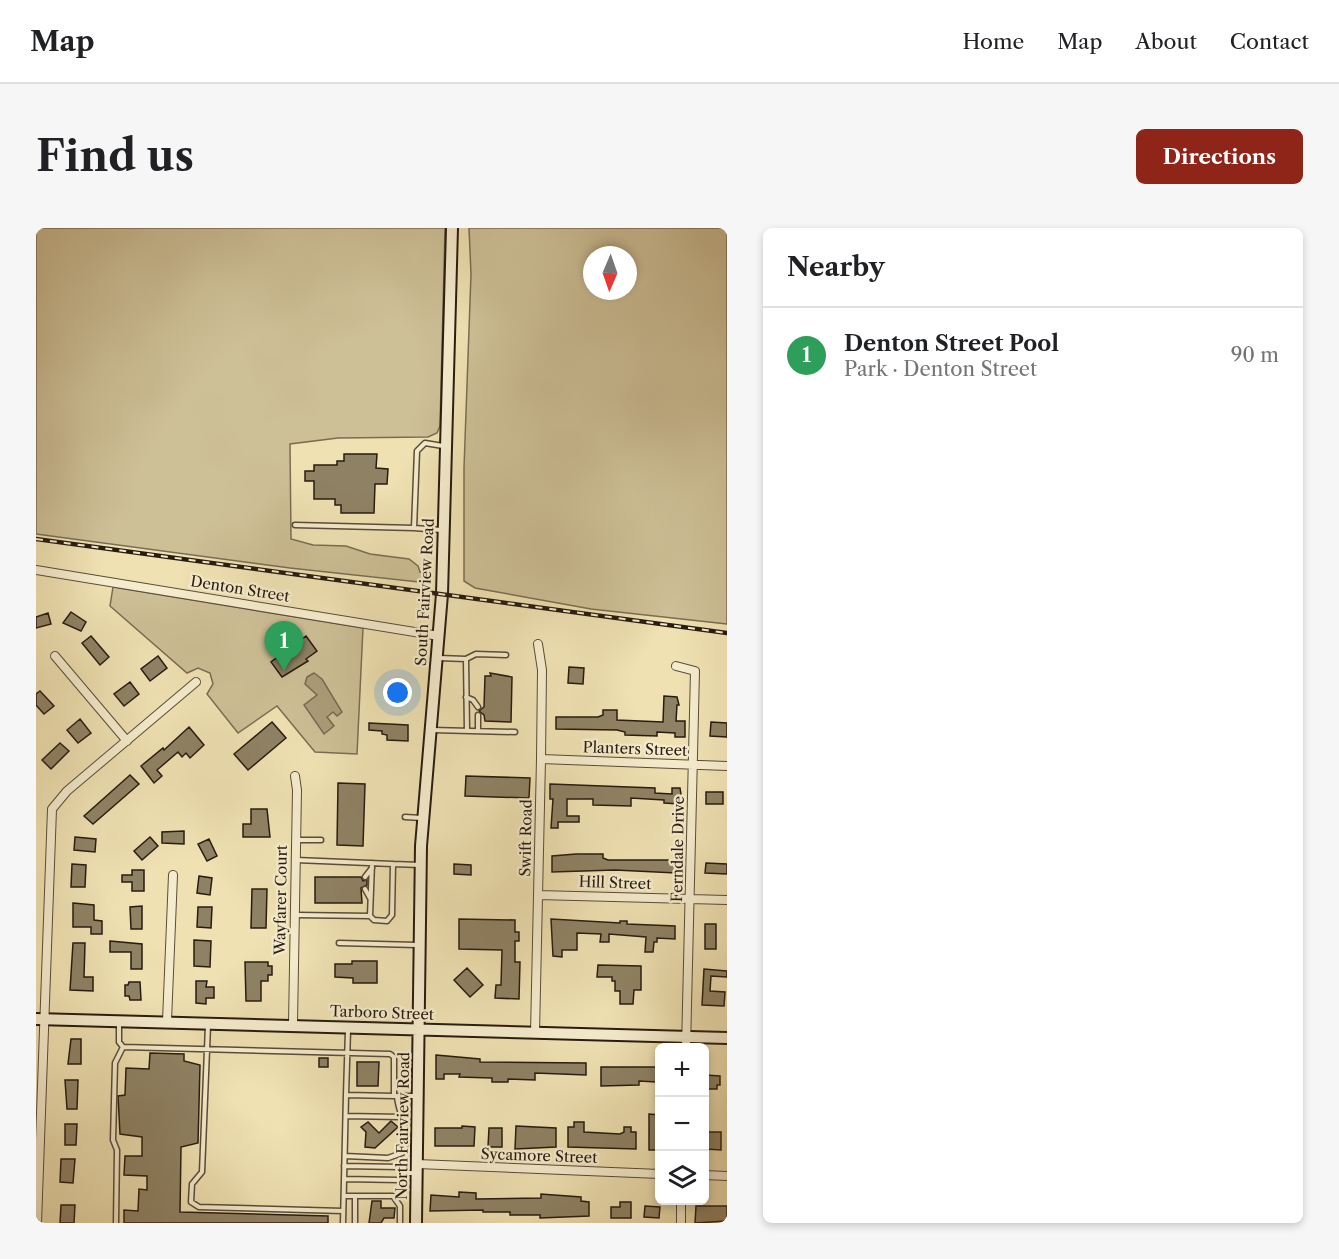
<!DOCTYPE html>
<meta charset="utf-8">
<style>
body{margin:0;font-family:"Libre Caslon Text",serif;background:#f6f6f6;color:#202124}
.controls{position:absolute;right:18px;bottom:18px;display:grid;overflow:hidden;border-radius:9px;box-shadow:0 3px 9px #0003}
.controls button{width:54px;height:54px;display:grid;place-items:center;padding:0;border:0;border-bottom:2px solid #e0e0e0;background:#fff;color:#202124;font:30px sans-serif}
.compass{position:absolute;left:547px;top:18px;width:54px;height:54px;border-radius:50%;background:#fff;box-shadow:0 3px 9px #0003;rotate:182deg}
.you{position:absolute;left:362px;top:465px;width:21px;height:21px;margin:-15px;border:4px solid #fff;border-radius:50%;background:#1a73e8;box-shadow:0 0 0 9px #1a73e833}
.badge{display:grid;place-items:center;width:39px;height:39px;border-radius:50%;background:#8f2418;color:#fff;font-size:20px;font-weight:700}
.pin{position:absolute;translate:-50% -50px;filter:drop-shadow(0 2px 3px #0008)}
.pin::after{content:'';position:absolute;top:32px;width:21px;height:18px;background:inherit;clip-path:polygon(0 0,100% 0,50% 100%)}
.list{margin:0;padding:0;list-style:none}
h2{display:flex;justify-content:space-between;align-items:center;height:78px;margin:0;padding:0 24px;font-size:26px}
h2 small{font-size:20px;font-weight:400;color:#757577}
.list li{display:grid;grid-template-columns:39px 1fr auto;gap:18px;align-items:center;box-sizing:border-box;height:96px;padding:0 24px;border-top:2px solid #e0e0e0}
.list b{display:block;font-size:22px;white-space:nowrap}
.list p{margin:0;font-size:20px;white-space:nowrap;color:#757577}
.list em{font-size:20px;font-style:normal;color:#757577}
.icon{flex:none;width:33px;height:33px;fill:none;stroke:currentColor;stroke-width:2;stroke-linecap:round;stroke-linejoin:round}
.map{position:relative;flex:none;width:691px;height:995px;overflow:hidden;border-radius:9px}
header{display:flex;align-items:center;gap:36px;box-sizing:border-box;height:84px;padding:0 30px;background:#fff;border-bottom:2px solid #e0e0e0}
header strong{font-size:28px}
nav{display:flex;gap:33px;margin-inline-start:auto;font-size:21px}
.intro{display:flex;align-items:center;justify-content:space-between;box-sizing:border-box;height:144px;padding:0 36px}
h1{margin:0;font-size:42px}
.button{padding:15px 27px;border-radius:9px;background:#8f2418;color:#fff;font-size:21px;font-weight:700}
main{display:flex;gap:36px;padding:0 36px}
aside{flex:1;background:#fff;border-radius:9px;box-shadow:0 3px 9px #0003}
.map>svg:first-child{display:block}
</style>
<header>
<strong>Map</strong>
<nav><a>Home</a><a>Map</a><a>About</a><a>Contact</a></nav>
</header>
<div class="intro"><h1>Find us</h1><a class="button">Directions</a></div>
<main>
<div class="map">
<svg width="691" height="995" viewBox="0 0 691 995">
<rect width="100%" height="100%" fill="#efe1b2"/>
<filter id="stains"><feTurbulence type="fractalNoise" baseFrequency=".00333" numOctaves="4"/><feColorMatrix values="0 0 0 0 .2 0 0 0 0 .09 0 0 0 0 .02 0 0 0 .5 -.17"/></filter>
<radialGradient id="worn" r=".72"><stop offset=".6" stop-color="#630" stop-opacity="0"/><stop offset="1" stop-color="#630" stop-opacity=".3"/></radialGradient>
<path fill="#cdbf96" stroke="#7a6d53" stroke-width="1.5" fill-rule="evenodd" d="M0,0H409L404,198L401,205L392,209L302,210L254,216L255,311L277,317L310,318L334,326L373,331L382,338L384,344L395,345L392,355L254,340L0,306Z
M433,0H691V396L555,381L439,360L428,353V240L435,46ZM556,27H592V63H556Z
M77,359L327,400L321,526L279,524L241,478L202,505L171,466L177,456L174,445L162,440L151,445L74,378Z"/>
<path fill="#ab9e7b" stroke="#776a50" stroke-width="1.5" d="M278,445L286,451L306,484L301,488L297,484L291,489L298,498L288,506L268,477L281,467L269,456L271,449Z"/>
<path fill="#8f8264" stroke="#281b10" stroke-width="1.5" d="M308,226H341L340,240L352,241L351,256H339L338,285H305V277H299V271H278V253H269V243H278V237H301V233H308Z
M35,384L50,394L45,403L27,395Z
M12,385L15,396L0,400V389Z
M55,408L73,429L64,437L46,415Z
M270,408L281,423L270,431L272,433L246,449L235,434Z
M122,428L131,440L114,453L105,441Z
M533,439L548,440L547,456L532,455Z
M454,445L476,449L475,494L449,493L448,487L443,483L448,479L449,448H455Z
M94,454L103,466L88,478L78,466Z
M4,463L18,478L8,486L0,477V466Z
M628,468L641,469L643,477H641L640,493H649V509H639V505L621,504V508L589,507V504L581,502L520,501V489H562L567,487V482H581V492L627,494Z
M44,491L55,505L42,515L31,502Z
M236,494L250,510L212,542L198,526Z
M675,494L691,495V509L674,508Z
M333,495L372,497V513L351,512V507L346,506V503L333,502Z
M153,499L168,517L154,530L150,525L146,529L142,524L121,542L126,548L118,555L105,538L127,520L128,522Z
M24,515L33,523L15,541L6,532Z
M94,547L103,556L57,596L48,588Z
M430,548L494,550L493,570L429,568Z
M302,555L329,556L327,618L301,617Z
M514,556L619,560V565L636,566V560H644L646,573H643V576L628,575V572L595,570V578L557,577V571H531V588H543V594H522V600H515L517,571H514Z
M670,564H687V576H670Z
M215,581H231L234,609H207V596H215Z
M148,603V616L126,615V604Z
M39,609L60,611L59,624L38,622Z
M114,609L122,618L106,632L98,623Z
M173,611L181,628L171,633L162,616Z
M540,626H567V630L572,632H640V645L579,642L516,644V628Z
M670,635L691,636V646L669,645Z
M36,636L50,637L49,659H35Z
M418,636L435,637V647L418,646Z
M96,642H108V663H96V654H86V647H96Z
M163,648L176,650L174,667L161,665Z
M279,649H325L327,653L331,652V657L325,660L326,675H279Z
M216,661H231L230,700H215Z
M37,675L58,677V692L66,693V706H55V699H37Z
M106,678V701H95L94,679Z
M162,679H176L175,700L161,699Z
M423,691L479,692V704H483V713H479V734H484L483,771L459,770L460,757H465L466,722L423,721Z
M515,691L584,695V693H591V696L639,698V711L621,710V714H618L617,724H609L610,709L573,706V714H564L565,706L541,705V722H526V729L517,728Z
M669,696H680V721H669Z
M158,712L175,713L174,739L158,738Z
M74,713L106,716V741H95V724H74Z
M37,715H49L48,749H57V763L34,762Z
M316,733H341V755H317V750L299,749V736H316Z
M209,734H232V738H236V747H232V753H225V773H210Z
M562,737L605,738V762H598L597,776H584V763H579V753H576V749H561Z
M431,740L447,757L434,769L418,752Z
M668,741L691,743V749L675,748L674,763L689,764L688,778L666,777Z
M160,753H171L170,759H178V770H170V776L160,775Z
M93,754H104L105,772H94L93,768H89V757H92Z
M35,811H45V836H32Z
M114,825L148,826V833L164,837L162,915L145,919L144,984L292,988V995H88V982L102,983L103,961L111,962V948L88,947L89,928H106V909L84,906L82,868L89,867L90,840L113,841Z
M400,827L444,831V834L550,835V847L499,845V852L472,851V854H456V850L423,849L424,846H408V851H400Z
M283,830H292V839H283Z
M321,834H343L342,858H321Z
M565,839H624V850H620V854L603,853V857L565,858Z
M669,847L684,848V857H681V861H669Z
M29,852H42L41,881H31Z
M613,886L624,887V922H613Z
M355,893L362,899L339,920L329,919L330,904L325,899L332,894L343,905Z
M538,894H548V904L584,906L588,904V899H595V904H600V921L532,919V899H538Z
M29,896H41L40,917H29Z
M426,898L439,899L438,918H399V900H426Z
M480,898L520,900V919L479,921Z
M453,900H466V919H452Z
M669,904H685V922L669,921Z
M25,931H39L37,955L24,954Z
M423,964L440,965V971L505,970V966L545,969V973L553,974V988L504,990V987H474V984H447V982L394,983L395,967L423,969Z
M336,973H345V980H359L358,990H348L345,995H333Z
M584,974H595V990H575V979H584Z
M25,977H39L38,995H24Z
M609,978L624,979L623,990L608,989Z
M660,978H691V993L659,995Z"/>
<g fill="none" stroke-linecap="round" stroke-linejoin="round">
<g stroke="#5a4c38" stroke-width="7">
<path id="lane" d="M259,297L378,300
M405,302L378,300L381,223L389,215L407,218
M403,430L430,431L440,426L470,427
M430,431L431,503
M430,469L437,472L442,479
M442,487V503
M396,502L479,504
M369,589L386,590
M261,612H285
M357,636L384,637
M329,649L336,640
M329,661L334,670
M260,687L334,688L338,692L351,693L356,687L357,636L260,632
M334,688L336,635
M303,715L381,717
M83,796V814L87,819L354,826L358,829V868L310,867L307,995
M172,797L166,944L156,956L155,974L163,979L307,983
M310,867L312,802
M359,868H382
M310,888L365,889
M309,928L352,930L366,925C377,905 362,887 361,868
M308,938L363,939L370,945
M308,951L363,952L370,945H379
M308,968H357L364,978V995
M80,995L81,922L77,912L79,835L87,819
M319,995V968"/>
</g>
<g stroke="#5a4c38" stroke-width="10">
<path id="street" d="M0,342L403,408
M19,428L91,513
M640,438L659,443L650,820
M505,531L691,538
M502,667L691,672
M131,793L137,647
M257,796L261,562L259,548
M499,805L505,531L506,442L502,416
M381,936L624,946
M668,947L691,948
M1,995L16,581L31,563L160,454
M645,995V972"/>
</g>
<g stroke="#281b10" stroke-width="14">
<path id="secondary" d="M0,791L691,810
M380,995L385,618L406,366L416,0"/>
</g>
<use href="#lane" stroke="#f5eccd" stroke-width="4"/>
<use href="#street" stroke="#f5eccd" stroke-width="8"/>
<use href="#secondary" stroke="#f5eccd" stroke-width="10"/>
<g stroke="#281b10" stroke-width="4.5">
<path id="rail" d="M0,311L691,405"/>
</g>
<use href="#rail" stroke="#f5eccd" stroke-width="2" stroke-dasharray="7" stroke-linecap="butt"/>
</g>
<g text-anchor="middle" stroke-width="4.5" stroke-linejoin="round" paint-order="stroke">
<g font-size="15" fill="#281b10" stroke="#f5eccd">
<text transform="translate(204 361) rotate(9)" y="5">Denton Street</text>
<text transform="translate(389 364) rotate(-87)" y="5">South Fairview Road</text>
<text transform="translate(599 521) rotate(2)" y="5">Planters Street</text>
<text transform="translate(490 610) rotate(-89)" y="5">Swift Road</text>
<text transform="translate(642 621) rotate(-89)" y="5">Ferndale Drive</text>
<text transform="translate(579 655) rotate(2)" y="5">Hill Street</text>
<text transform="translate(245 672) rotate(-89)" y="5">Wayfarer Court</text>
<text transform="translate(346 785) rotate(2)" y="5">Tarboro Street</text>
<text transform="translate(367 898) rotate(-89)" y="5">North Fairview Road</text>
<text transform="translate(503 928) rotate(2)" y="5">Sycamore Street</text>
</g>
</g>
<rect width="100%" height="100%" filter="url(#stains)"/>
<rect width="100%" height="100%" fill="url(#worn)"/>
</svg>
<div class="controls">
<button>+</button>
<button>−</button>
<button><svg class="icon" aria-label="layers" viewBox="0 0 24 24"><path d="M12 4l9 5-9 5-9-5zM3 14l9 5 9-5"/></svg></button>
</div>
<svg class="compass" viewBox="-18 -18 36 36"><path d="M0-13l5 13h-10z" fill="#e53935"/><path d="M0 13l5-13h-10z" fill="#757577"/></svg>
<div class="you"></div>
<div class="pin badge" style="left:248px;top:443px;background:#2e9e5b">1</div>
</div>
<aside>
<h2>Nearby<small></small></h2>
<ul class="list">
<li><span class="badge" style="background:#2e9e5b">1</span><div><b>Denton Street Pool</b><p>Park · Denton Street</p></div><em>90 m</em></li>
</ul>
</aside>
</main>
